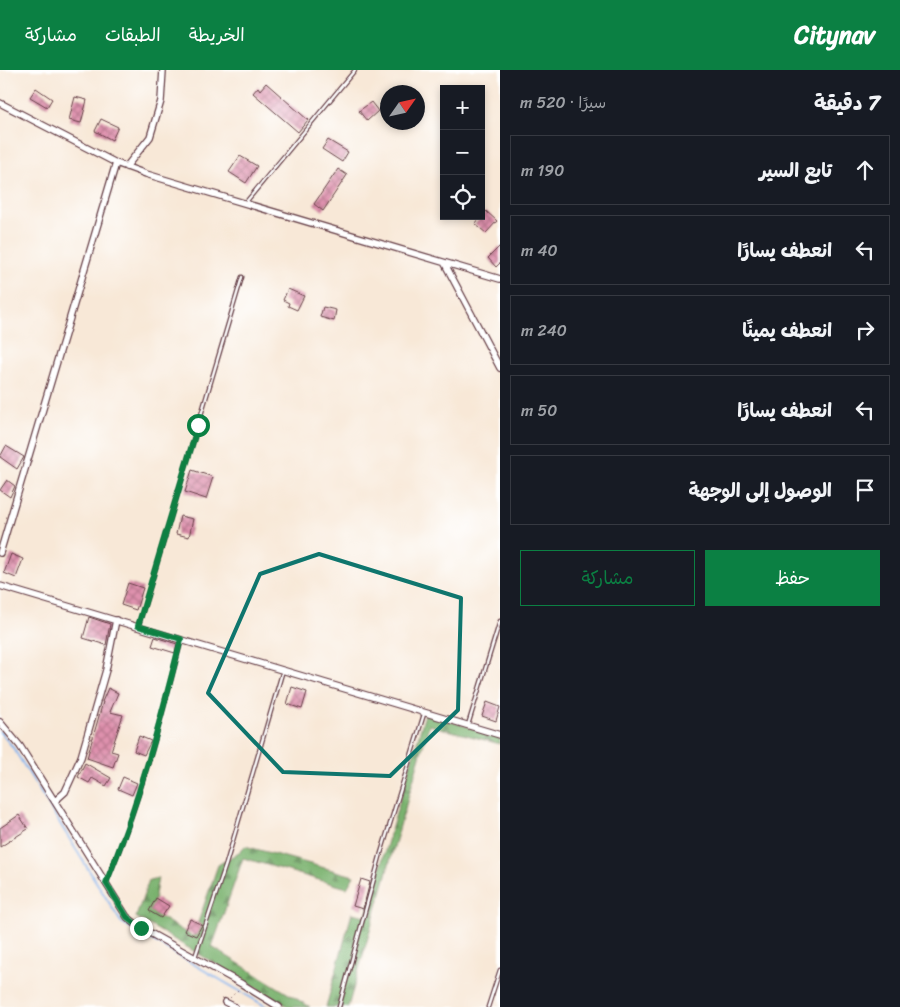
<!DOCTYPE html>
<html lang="ar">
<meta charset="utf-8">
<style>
body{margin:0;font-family:Sriracha,"Playpen Sans Arabic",sans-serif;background:#20242c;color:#f1f3f6;direction:rtl}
.controls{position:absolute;right:15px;top:15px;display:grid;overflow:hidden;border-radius:0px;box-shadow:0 2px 8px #0003}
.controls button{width:45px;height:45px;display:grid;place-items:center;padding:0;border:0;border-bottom:1px solid #363941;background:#171b24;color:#f1f3f6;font:25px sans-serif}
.compass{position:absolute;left:380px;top:15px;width:45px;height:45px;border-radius:50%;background:#171b24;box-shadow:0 2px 8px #0003;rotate:56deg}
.stop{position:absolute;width:15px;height:15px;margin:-11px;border:4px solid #0b8043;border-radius:50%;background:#fff}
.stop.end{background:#0b8043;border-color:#fff;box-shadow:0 1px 5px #0008}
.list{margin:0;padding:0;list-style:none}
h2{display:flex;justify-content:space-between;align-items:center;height:65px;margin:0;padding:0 20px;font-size:21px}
h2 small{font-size:16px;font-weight:400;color:#9ea1a6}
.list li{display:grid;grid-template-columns:32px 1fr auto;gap:15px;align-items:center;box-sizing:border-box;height:70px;margin:0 10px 10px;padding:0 10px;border:1px solid #363941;border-radius:0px}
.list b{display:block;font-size:19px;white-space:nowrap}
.list em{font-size:16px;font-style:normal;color:#9ea1a6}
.actions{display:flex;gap:10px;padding:15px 20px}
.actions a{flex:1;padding:11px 0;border:1px solid #0b8043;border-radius:0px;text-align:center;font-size:18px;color:#0b8043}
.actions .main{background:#0b8043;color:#fff}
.icon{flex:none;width:28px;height:28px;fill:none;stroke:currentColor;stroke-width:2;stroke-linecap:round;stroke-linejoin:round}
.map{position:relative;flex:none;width:500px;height:937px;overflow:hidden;direction:ltr}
header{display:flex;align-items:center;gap:30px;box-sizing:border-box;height:70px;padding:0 25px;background:#0b8043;color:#fff}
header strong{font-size:24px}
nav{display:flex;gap:28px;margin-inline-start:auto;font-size:18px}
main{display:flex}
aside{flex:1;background:#171b24}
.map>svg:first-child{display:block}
</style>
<header>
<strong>Citynav</strong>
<nav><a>الخريطة</a><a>الطبقات</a><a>مشاركة</a></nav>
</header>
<main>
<aside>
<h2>7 دقيقة<small>سيرًا · 520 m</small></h2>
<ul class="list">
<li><svg class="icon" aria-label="ahead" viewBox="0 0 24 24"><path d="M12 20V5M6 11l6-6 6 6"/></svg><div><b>تابع السير</b></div><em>190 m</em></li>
<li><svg class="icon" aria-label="left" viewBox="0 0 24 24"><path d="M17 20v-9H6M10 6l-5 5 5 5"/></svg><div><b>انعطف يسارًا</b></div><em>40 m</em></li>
<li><svg class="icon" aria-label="right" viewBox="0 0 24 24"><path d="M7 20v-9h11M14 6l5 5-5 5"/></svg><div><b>انعطف يمينًا</b></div><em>240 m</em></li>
<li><svg class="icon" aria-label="left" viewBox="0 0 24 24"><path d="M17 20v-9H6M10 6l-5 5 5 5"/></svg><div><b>انعطف يسارًا</b></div><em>50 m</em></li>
<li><svg class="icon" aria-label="arrive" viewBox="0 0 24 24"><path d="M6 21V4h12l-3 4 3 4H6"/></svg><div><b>الوصول إلى الوجهة</b></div></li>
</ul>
<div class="actions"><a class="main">حفظ</a><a>مشاركة</a></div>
</aside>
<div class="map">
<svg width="500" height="937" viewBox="0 0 500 937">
<defs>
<pattern id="forest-firs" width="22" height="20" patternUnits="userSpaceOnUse" patternTransform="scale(1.25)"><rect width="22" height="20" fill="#7ab26e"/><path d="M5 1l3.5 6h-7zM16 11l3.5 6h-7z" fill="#66905b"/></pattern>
<pattern id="building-cross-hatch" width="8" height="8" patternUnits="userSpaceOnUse" patternTransform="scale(1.25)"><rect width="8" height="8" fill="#de91ad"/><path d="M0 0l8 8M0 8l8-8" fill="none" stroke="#b6768d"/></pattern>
</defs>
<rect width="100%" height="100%" fill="#fff"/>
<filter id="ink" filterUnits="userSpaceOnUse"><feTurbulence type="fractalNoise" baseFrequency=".02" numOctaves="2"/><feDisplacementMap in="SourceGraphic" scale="10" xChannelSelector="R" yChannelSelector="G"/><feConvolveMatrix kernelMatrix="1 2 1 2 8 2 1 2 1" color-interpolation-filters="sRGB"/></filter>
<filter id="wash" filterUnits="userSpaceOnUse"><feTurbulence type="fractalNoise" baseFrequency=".0096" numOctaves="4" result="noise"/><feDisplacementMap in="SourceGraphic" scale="20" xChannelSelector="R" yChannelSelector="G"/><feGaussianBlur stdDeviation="1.12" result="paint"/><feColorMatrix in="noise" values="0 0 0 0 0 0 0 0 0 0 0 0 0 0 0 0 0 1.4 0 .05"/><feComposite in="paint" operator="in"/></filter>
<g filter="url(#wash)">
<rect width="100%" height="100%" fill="#f8e8d7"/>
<path fill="url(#forest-firs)" stroke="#62684c" d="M425,644L500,666V674L429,655L348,937H326L352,843L366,846Z
M245,776L354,806L347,818L243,788L212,877L310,937H289L136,847L149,810L158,808L152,842L193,867L218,795L239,782Z"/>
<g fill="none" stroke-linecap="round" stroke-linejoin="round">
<path stroke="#81b2ed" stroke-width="2" d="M0,662L12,676L121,852L267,937"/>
</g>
<g id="blocks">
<path fill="url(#building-cross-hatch)" d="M266,13L308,50L298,62L253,23L258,17L260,20Z
M36,18L52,29L47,37L30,27Z
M75,27L87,30L81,53L69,50Z
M371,32L378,41L367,51L359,41Z
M101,49L118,57L112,70L95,61Z
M328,70L348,82L342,92L322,79Z
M240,86L257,96L246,113L229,102Z
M338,99L347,105L323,141L314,134Z
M486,141L497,151L486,163L475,154Z
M500,176V193L496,197L488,188Z
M288,219L304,226L297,240L288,236L289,233L283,230Z
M323,237L336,240L334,251L320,247Z
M6,376L24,387L17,399L0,387Z
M192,400L213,407L206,429L185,422Z
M7,410L15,416L10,427L0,420Z
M180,446L193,449L189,467L176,464Z
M11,484L23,489L16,508L4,503Z
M128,513L143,518L136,540L121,535Z
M89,547L110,554L106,575L83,568Z
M155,567L177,574L175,583L152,576Z
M292,617L307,622L302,639L287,634Z
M108,618L118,623L110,642L123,645L111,681L118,683L113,697L87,688L103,632H102Z
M487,632L500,637L496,651L482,646Z
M139,666L151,671L144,685L134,681Z
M85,693L111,708L106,716L92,708L89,713L78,707Z
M123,707L137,713L132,725L118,719Z
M19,745L28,759L0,777V758Z
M361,809L370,812L363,839L353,836Z
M156,828L169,836L161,848L149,841Z
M190,849L202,855L196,866L184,861Z"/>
</g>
</g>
<g filter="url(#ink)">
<use href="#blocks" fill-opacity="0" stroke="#643d45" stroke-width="1"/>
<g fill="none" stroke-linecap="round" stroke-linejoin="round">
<g stroke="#643d45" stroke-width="5">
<path id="service" d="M246,132L355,0
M138,557L242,207
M468,655L500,551
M106,813C139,735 160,653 181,571
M195,887L226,794L283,600
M339,937L381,783L424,644
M488,937L500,900"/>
</g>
<g stroke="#643d45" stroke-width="8">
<path id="minor" d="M0,33L116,93L146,104L500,209
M126,97L150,67L161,31L163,0
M445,194L500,298
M0,483L116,93
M0,516C167,565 333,616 500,665
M0,652L20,676L127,847L141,858L242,914L279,937
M55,731L65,722L81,687L106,600L116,550
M225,932L235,937"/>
</g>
<path stroke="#643d45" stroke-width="1" stroke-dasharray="1 4" stroke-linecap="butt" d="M230,928L238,920"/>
<use href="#service" stroke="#fff" stroke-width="2.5"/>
<use href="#minor" stroke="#fff" stroke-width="5.5"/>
</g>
</g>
<g fill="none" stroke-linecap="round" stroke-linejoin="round" filter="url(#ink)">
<path stroke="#0b8043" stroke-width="6" d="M141,858L127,847L106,813C139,733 160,653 181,569L138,556L198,355"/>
</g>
<path fill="none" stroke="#0f766e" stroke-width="4" stroke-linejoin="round" d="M319,484L461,528L458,640L390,706L283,702L208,623L260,504Z"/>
</svg>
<div class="controls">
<button>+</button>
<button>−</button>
<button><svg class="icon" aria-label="locate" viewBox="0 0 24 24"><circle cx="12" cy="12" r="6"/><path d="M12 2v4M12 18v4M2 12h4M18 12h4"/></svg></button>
</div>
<svg class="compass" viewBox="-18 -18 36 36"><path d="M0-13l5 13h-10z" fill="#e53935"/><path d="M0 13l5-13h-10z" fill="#9ea1a6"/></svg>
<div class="stop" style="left:198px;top:355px"></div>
<div class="stop end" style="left:141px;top:858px"></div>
</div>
</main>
